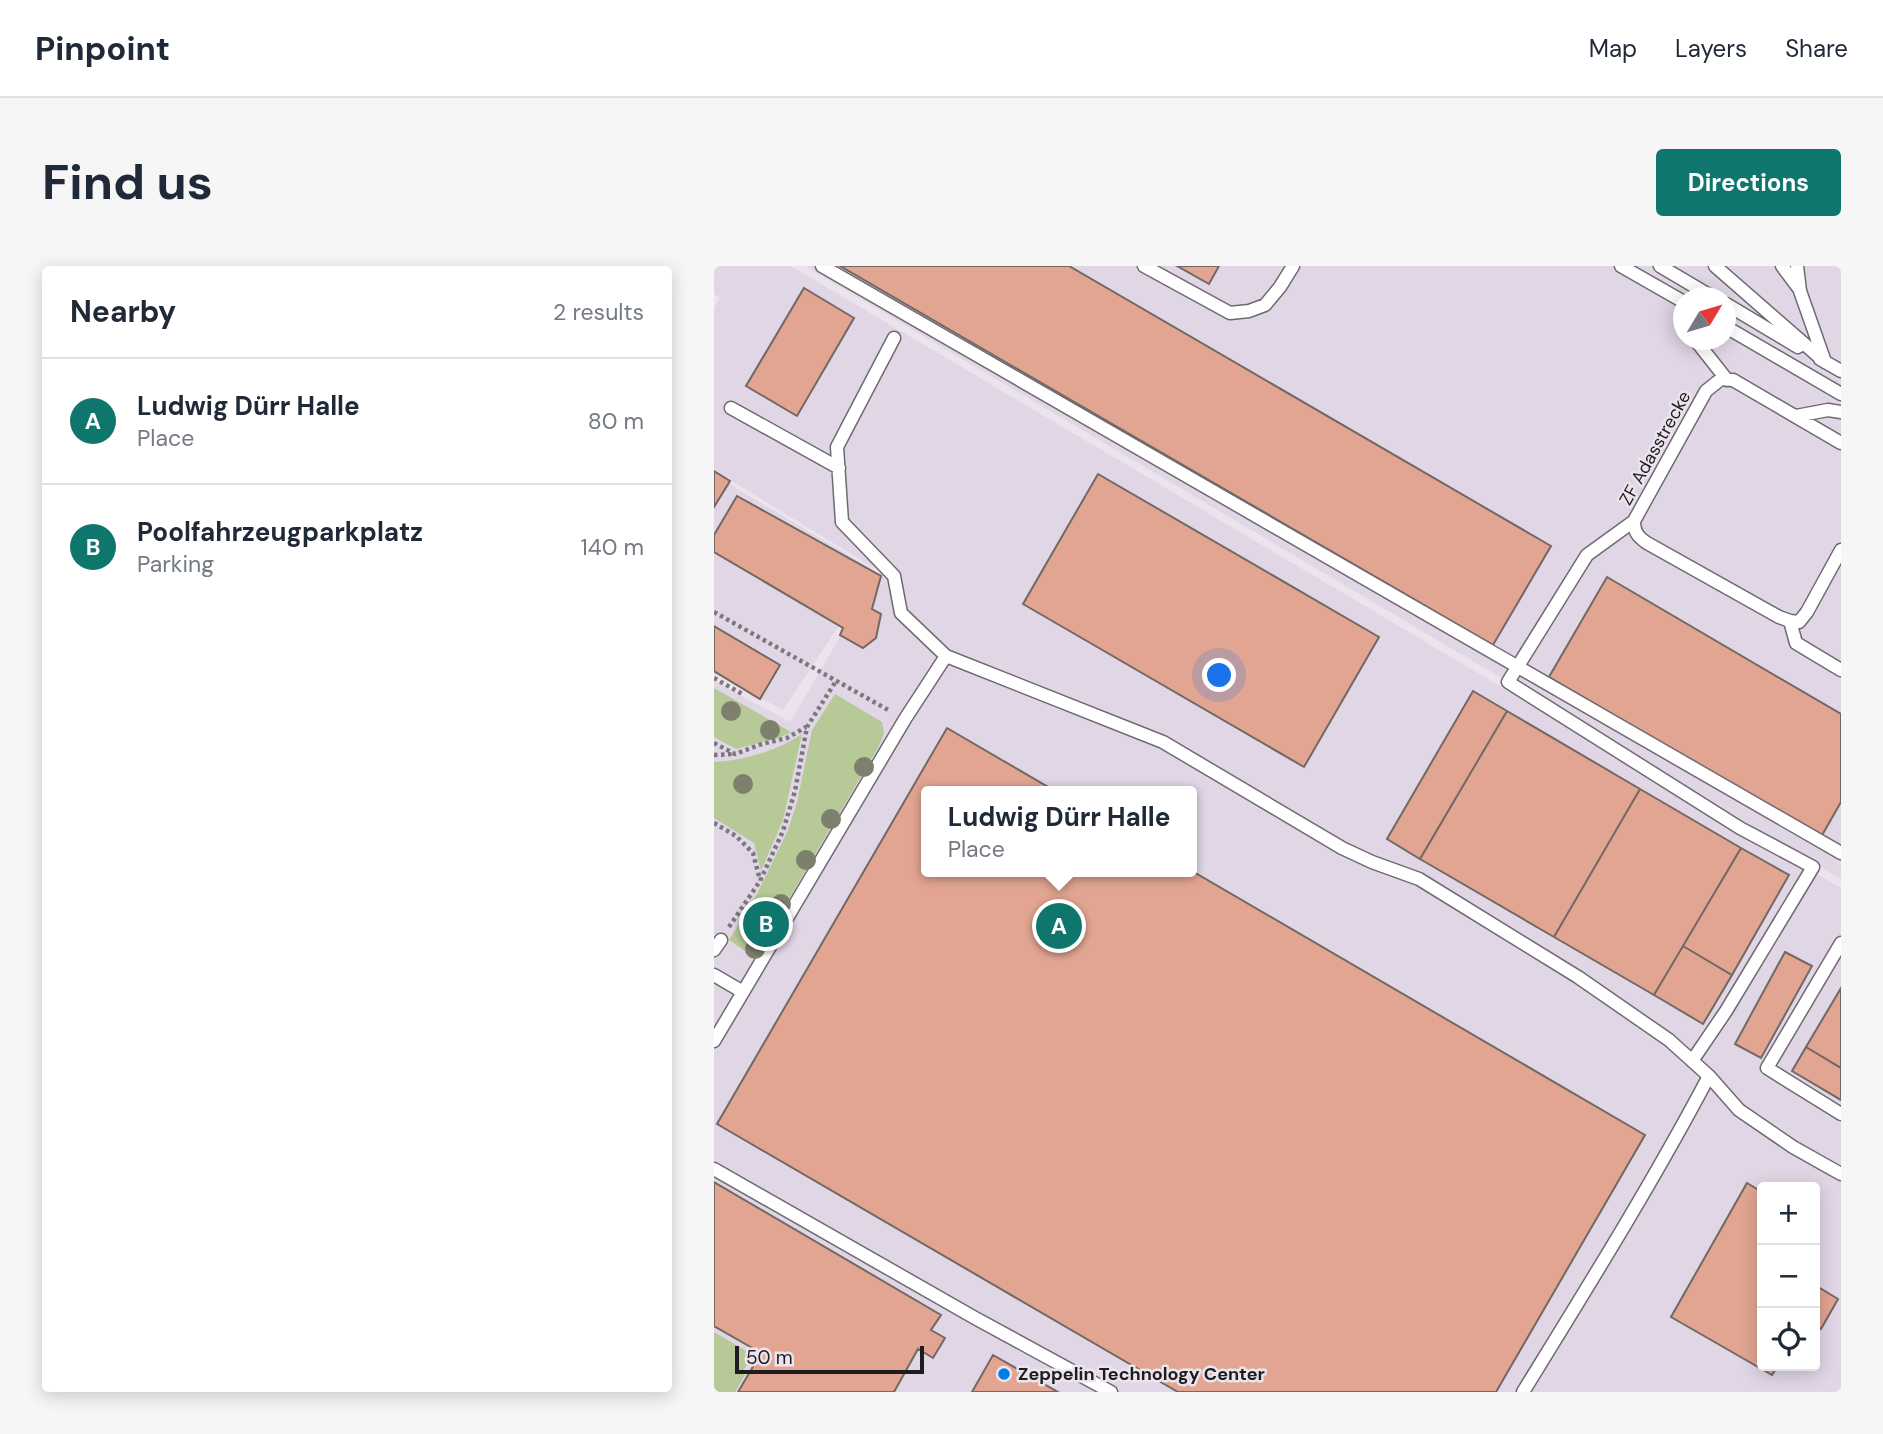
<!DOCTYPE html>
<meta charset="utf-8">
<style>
body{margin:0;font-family:"DM Sans",sans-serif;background:#f6f6f7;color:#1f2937}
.controls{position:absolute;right:21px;bottom:21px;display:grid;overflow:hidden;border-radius:7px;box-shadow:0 4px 18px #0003}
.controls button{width:63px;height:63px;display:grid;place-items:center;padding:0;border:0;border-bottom:2px solid #e0e1e3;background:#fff;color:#1f2937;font:35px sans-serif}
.compass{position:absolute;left:959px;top:21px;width:63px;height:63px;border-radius:50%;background:#fff;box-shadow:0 4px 18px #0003;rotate:52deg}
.scale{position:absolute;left:21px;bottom:18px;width:189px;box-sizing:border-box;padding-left:7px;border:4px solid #1f1c1f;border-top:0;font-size:19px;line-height:24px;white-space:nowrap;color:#1f1c1f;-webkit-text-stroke:5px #ebe4ed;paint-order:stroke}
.you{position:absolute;left:506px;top:410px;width:24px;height:24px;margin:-18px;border:5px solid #fff;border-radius:50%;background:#1a73e8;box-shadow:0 0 0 10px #1a73e833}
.badge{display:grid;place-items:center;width:46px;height:46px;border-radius:50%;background:#0f766e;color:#fff;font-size:23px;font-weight:700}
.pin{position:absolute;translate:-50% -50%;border:4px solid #fff;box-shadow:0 2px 7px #0006}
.popup{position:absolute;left:207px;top:520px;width:276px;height:91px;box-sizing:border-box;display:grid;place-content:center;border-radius:7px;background:#fff;filter:drop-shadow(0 2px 5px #0005);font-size:23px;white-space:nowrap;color:#747a83}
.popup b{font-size:26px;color:#1f2937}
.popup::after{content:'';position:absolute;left:50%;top:100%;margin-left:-14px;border:14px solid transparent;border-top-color:#fff}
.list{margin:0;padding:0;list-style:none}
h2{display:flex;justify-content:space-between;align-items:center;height:91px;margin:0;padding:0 28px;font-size:30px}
h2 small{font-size:23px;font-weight:400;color:#747a83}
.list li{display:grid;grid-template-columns:46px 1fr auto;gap:21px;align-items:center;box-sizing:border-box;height:126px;padding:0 28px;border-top:2px solid #e0e1e3}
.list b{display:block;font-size:26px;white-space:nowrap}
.list p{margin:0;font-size:23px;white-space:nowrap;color:#747a83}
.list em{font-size:23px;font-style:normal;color:#747a83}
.icon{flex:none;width:38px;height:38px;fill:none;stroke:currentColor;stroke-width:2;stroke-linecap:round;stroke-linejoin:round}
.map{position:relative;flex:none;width:1127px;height:1126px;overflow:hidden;border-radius:7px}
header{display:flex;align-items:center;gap:42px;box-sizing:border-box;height:98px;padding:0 35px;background:#fff;border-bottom:2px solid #e0e1e3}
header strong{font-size:33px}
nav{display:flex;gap:38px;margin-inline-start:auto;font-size:24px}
.intro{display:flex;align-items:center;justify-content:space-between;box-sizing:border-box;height:168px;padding:0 42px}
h1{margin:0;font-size:49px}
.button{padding:18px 32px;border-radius:7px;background:#0f766e;color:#fff;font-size:24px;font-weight:700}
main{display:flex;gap:42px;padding:0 42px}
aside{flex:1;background:#fff;border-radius:7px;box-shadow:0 4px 18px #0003}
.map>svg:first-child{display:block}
</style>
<header>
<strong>Pinpoint</strong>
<nav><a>Map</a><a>Layers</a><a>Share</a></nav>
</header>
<div class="intro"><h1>Find us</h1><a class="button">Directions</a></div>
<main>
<aside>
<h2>Nearby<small>2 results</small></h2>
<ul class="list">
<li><span class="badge">A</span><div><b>Ludwig Dürr Halle</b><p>Place</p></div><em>80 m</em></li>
<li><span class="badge">B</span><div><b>Poolfahrzeugparkplatz</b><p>Parking</p></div><em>140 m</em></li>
</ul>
</aside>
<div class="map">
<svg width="1127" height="1126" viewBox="0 0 1127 1126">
<rect width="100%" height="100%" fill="#ebe4ed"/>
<path fill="#e1d6e5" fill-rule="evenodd" d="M0,0H77L1127,622V1126H0V415L76,456L165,305L0,204V42L6,32L0,28ZM212,525H478V606H212ZM1048,921H1101V1100H1048Z
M91,0H1127V613ZM970,32H1012V74H970Z
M0,209L161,305L69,444L0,408Z"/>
<path fill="#b6c997" d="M0,422L77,466L67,471L22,483L0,471Z
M121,428L168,456L170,467L165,480L69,643L53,634L29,671L43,679L37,689L15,674L43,628L74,564L83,536L98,464Z
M88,468L69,554L47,605L40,577L0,552V496C31,494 63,485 88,468Z
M0,1066L39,1089L29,1105L32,1107L21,1126H0Z"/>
<path fill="#e1a591" stroke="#726864" stroke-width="2" d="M126,0H355L837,280L779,379Z
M463,0H505L495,18Z
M90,22L140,52L83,150L32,120Z
M0,205L16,215L0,241Z
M384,208L665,371L590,501L309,338Z
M23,230L167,310L158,343L167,348L162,372L149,382L126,369L129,362L0,286V269Z
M893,311L1127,448V536L1107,571L835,411Z
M0,360L66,399L46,433L0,405Z
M759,425L793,445L706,593L673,573Z
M793,445L926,523L840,671L706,593Z
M233,462L341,525H212V606L478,605L931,869L782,1126H464L3,858Z
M926,523L1027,582L940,729L840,671Z
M1027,582L1075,609L1018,709L969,680Z
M969,680L1018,709L989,758L940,729Z
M1071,686L1098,700L1047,792L1021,778Z
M1127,722V802L1092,781Z
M1092,781L1127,802V834L1078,805Z
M0,916L227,1049L217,1064L231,1072L219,1092L204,1083L180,1126H24L47,1087L0,1060Z
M1033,917L1048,926V1100H1064L1058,1109L957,1051Z
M1101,1019L1124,1033L1107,1063L1101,1060Z
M279,1089L344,1126H258Z"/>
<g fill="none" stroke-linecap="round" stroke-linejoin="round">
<g stroke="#6f6a71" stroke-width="15">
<path id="service" d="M108,0L1127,587
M430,0L516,47L535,45L551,39L566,21L579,0
M907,0L970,36
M946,0L1000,32
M1001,0L1111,96
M1068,0L1086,24
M1083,0L1086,25L1111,96
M1012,38L1084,81
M1012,61L1127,128
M180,72L123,181L128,256L180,310L187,347L232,390
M983,74V76L1013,114
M1106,93L1127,105
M17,142L125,202
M1082,150L1114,144L1127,146
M1127,177L1019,114L1007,113L992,125L920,255C920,266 924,271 933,277L1065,351L1076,355L1085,356L1093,346L1127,284
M920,255L873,289L794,416L1026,562L1099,601L1012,745L978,795
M1076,355L1082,377L1127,404
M1127,677L1053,802L1127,848
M0,684L7,674
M0,709L29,726
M0,775L191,453L232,390L449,476L628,582L658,596L705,613L864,711L955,774L995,810L1025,844L1079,881L1127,908
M0,903L261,1052L397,1126
M809,1126C873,1022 938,918 995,810"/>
</g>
<path stroke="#7c777c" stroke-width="4.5" stroke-dasharray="3.5 3.5" stroke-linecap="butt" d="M0,346L176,445
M0,412L30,429
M0,477L21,488L48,478L73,472L92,461
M0,489L20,488
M0,557L22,570L39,587L46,614
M15,661L46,615L69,565L81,525L93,461L122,415"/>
<use href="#service" stroke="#fff" stroke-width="12"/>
</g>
<g fill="#7c806d">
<circle cx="17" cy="445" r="10"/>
<circle cx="56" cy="464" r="10"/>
<circle cx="150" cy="501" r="10"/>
<circle cx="29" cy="518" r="10"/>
<circle cx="117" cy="553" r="10"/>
<circle cx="92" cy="594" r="10"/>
<circle cx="67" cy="638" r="10"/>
<circle cx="41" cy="683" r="10"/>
</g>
<circle fill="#017de3" stroke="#ebe4ed" stroke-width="2.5" cx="290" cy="1108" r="7"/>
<g text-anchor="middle" stroke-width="5" stroke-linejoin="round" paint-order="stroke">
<g font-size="18" fill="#1f1c1f" stroke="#ebe4ed">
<text transform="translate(941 182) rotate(-61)" y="6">ZF Adasstrecke</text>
</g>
<g font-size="18" font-weight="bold" fill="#1f1c1f" stroke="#ebe4ed" text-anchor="start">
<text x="304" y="1114">Zeppelin Technology Center</text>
</g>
</g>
</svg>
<div class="controls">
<button>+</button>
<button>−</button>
<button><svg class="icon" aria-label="locate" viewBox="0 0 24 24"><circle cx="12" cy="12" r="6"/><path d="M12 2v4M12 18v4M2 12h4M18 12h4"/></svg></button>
</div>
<svg class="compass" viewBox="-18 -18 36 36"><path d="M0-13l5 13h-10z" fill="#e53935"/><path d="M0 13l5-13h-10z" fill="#747a83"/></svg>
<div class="scale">50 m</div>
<div class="you"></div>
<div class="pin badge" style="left:345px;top:660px">A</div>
<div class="popup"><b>Ludwig Dürr Halle</b>Place</div>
<div class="pin badge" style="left:52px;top:658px">B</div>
</div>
</main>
